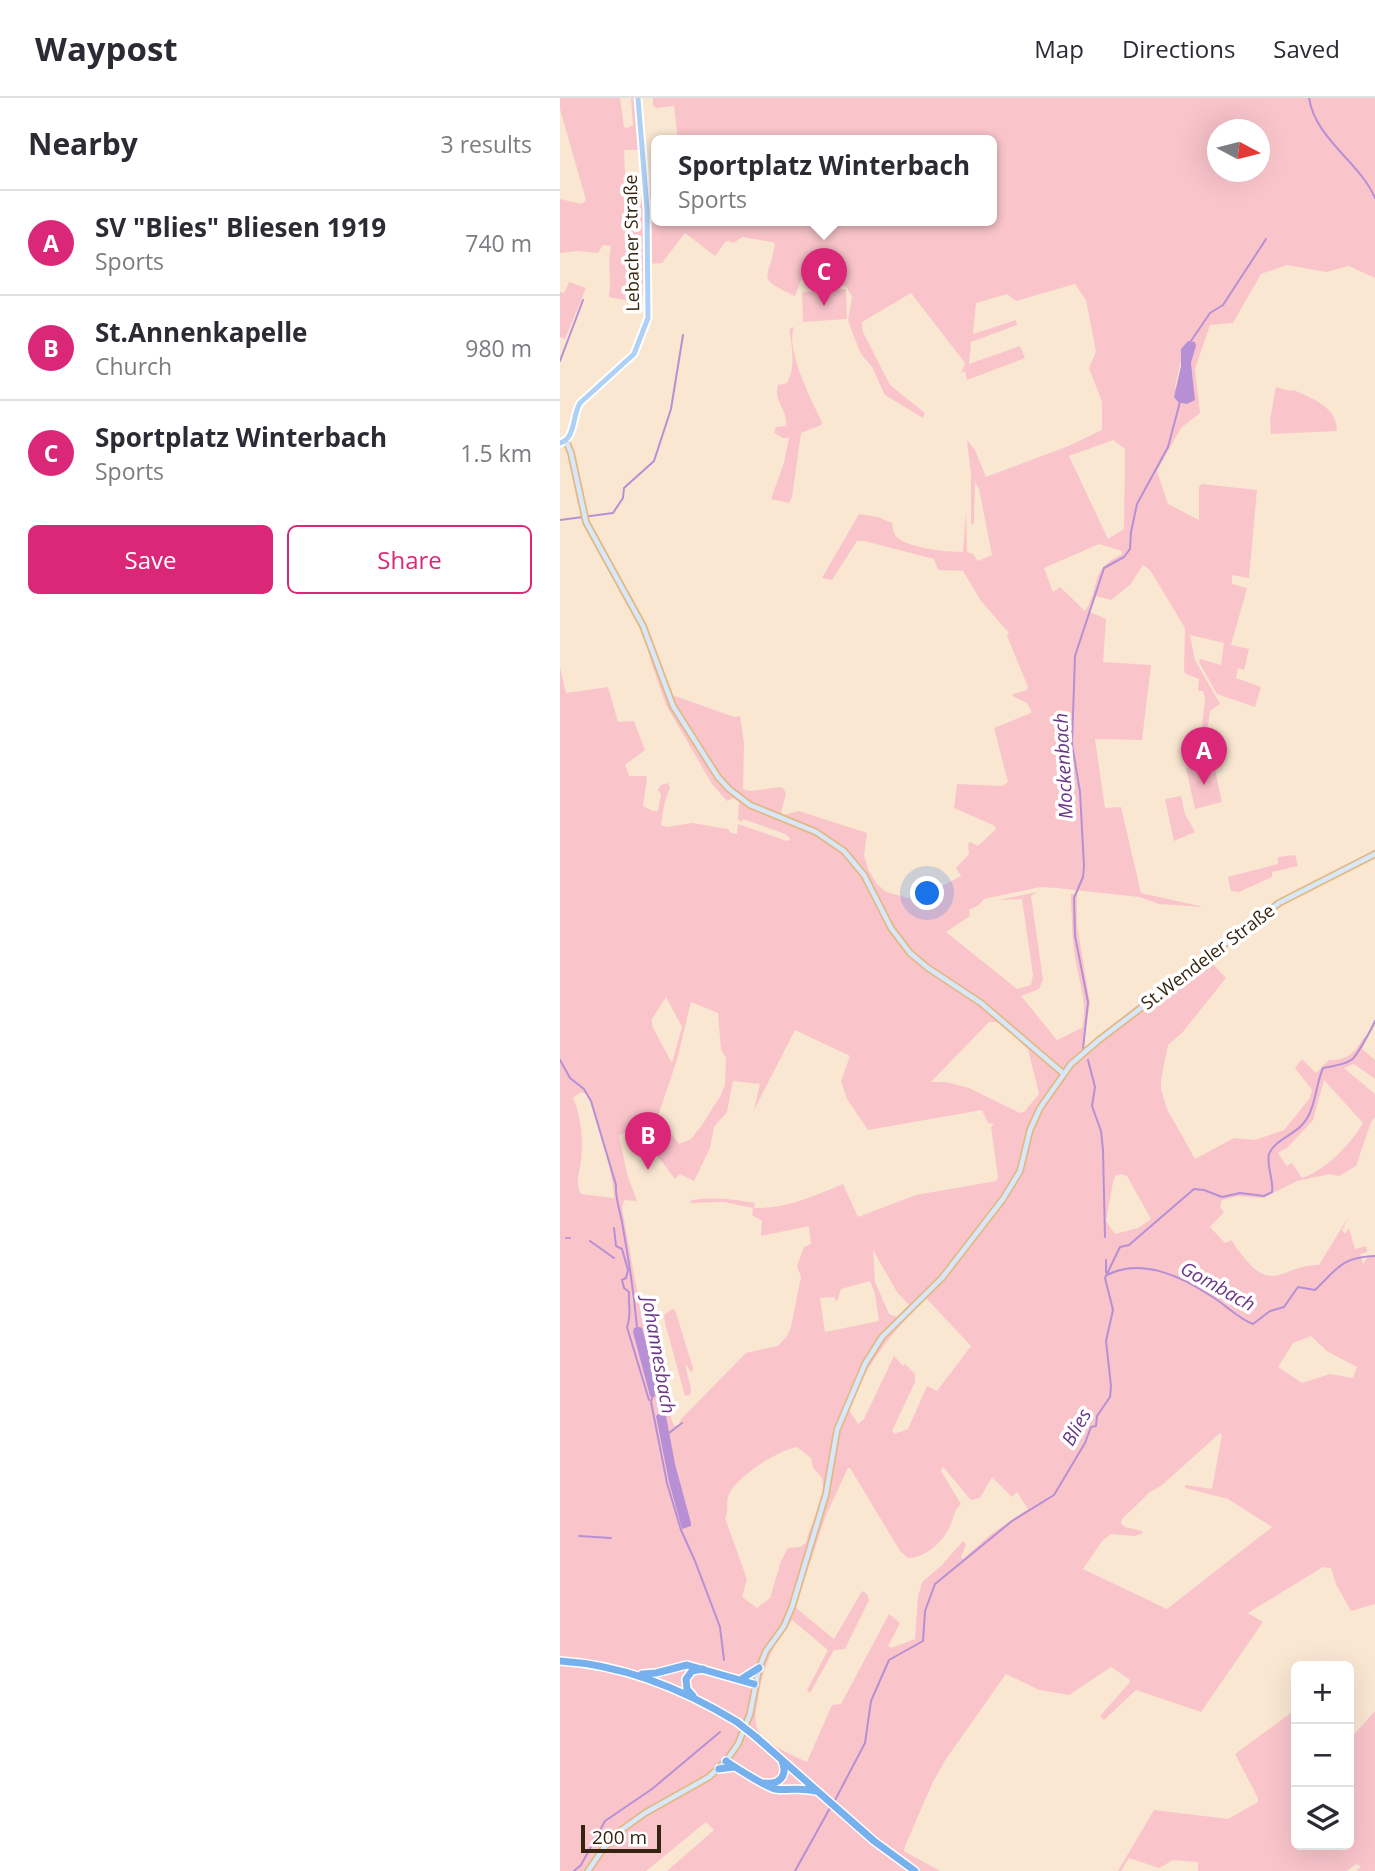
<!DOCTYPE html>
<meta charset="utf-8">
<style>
body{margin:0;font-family:"Open Sans",sans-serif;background:#f2f2f3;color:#2b2b33}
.controls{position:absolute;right:21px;bottom:21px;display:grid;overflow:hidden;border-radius:10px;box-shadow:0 7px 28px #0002}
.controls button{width:63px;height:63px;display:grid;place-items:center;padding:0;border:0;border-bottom:2px solid #e1e1e2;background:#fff;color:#2b2b33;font:35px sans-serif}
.compass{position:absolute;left:647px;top:21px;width:63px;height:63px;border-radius:50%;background:#fff;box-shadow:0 7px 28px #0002;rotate:97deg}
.scale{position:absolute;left:21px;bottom:18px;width:80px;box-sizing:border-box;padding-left:7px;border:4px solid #35240f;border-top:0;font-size:19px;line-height:24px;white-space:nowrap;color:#35240f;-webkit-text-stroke:5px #fff;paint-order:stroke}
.you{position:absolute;left:368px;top:796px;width:24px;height:24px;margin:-18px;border:5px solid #fff;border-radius:50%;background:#1a73e8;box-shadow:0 0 0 10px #1a73e833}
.badge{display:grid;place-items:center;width:46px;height:46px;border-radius:50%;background:#db2777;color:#fff;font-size:23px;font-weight:700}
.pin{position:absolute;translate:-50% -58px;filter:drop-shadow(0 2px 4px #0008)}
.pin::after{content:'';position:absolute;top:37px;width:24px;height:21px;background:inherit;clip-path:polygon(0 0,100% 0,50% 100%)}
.popup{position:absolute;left:91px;top:37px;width:346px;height:91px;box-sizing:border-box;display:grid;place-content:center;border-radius:10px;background:#fff;filter:drop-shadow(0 2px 5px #0005);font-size:23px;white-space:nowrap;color:#7c7c81}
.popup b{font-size:26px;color:#2b2b33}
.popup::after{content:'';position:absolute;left:50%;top:100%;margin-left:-14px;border:14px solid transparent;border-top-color:#fff}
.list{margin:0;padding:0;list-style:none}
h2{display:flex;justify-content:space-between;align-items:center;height:91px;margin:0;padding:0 28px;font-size:30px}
h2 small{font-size:23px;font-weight:400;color:#7c7c81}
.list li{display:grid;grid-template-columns:46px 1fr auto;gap:21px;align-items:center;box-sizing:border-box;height:105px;padding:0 28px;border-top:2px solid #e1e1e2}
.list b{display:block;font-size:26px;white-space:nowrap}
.list p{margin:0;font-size:23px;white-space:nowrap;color:#7c7c81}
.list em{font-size:23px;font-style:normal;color:#7c7c81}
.actions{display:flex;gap:14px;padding:21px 28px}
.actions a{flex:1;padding:16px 0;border:2px solid #db2777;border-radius:10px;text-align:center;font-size:24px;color:#db2777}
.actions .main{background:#db2777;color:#fff}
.icon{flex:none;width:38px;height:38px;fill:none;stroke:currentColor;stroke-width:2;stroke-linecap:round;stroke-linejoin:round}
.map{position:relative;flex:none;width:815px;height:1773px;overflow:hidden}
header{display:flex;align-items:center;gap:42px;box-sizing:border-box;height:98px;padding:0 35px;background:#fff;border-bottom:2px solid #e1e1e2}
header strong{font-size:33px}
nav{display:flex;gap:38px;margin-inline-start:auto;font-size:24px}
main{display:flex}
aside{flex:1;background:#fff}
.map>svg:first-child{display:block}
</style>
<header>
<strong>Waypost</strong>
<nav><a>Map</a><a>Directions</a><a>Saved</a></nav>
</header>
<main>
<aside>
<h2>Nearby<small>3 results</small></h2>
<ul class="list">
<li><span class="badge">A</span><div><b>SV &quot;Blies&quot; Bliesen 1919</b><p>Sports</p></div><em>740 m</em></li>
<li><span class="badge">B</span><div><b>St.Annenkapelle</b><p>Church</p></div><em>980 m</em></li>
<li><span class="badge">C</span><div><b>Sportplatz Winterbach</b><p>Sports</p></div><em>1.5 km</em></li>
</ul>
<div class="actions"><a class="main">Save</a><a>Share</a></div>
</aside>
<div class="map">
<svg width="815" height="1773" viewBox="0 0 815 1773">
<rect width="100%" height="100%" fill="#f9e7d2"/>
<path fill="#f9c5cb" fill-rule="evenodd" d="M0,0H60L64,29L67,30L73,27L71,0H81L88,93L96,89V122H432V42H118L114,8L96,10L93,8V0H815V180L789,168L766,174L727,167L701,176L673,225L650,227L635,271L640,315L621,330L597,373L608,406L639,422V389L642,386L697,392L689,480L672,477V486L687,490L671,547L689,551L684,572L678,570L676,580L701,589L695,609L657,596L639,564L640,561L661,567L664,545L630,537L635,562L660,606L650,613L645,650L640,649L645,601L643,593H638L639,581L626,576L624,572L625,530L590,472L583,467L570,487L551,502L536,498L530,514L546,521L543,564L591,567L582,642L535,641L545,710L561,709L581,795L644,809L599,806L579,799L496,790L480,789L424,801L419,807L409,812L410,818L386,834L457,891L471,887L473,877L462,801L439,802L477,794L471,798L483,882L479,891L461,898L497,942L522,930C528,905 519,884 515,859C512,840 512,822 511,803V796H517V827L530,905L522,952L586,900L644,857L666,880L622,935L608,947L601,982V991L607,1011L635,1061L674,1040L695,1042L724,1032L750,1000L752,992L735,970L742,961L756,975L769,962C790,962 794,954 805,938L807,940L802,951L815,962V981L794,966L784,970L815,996V1019L811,1024L796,1068L779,1078L770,1076L737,1083L703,1100L679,1098L662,1102L660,1109L664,1114L650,1129L665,1145L672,1142C676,1151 682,1157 688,1164C714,1194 726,1166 759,1167L789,1118L782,1132L785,1136L789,1130L795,1151L806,1148L807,1154L800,1156L803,1166L809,1157H815V1506L791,1513L776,1486L771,1470L763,1469L688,1515L703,1524L641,1614L576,1592L544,1622L540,1618L570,1584L569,1581L551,1569L509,1597L479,1592L446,1576L386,1661L373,1684L345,1748L344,1753L380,1773H107L154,1732L146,1724L86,1773H0V570L6,595L48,589L58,624L74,623L85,652L65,667L69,678H86L87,680L83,708L93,713H98L101,696L98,692L101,687L108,685L110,689L104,707L101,727L107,729L132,725L168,731L171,735L177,736L178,726L227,743L231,741L225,736L189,723L183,721L182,724L178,722L179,704L173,700L167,703L152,686L106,607L91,564L87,542L92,541L112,597L174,619L180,618L184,645L183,691L190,693L221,689L224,691L226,696L221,714L223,717L239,713L307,735L304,757L308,771L316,785L326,794L356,802L401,778L396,770L409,756L408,746L410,744L418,748L436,731L435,728L394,710L397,686L442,688L448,684L434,630L471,615V612L467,605L452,598L453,596L467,592L468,589L447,538L449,535L421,503L403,473L378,472L374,461L304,443H297L272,482L262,480L299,416L318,419L332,425C333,429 333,433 335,437C344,450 388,454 403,454L406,413L407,454L413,456L418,463L432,457L419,391L415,384L414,425L411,427V376L407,342L415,352L426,379L506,349L542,332V304L529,270L536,254L526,202L515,186L456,203L447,196L416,205L413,236L456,222L457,227L411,244L409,266L460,248L465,260L407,282L405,273L401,275L405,265L351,195L302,224L303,234L330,287L365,315L363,320L325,297L312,269L301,256L291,231L288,222L292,199L286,188L262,184L253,176L243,177L235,198C193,178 210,183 215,145L212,144L182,139L174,145L166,143L155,158L125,135L102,165L86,166L82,206L49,199C52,181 47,166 51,148L43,147L38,155L18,153L0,155V101L22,106L26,102L0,11ZM657,32H699V74H657ZM64,52H80L84,102L66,100ZM628,243L636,248L631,265L634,294L615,289L624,249ZM553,342L565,351L564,431L548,441L509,358ZM539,446L562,453V456C527,473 542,488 525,513L500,489L493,494L484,470ZM106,899L122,929L112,965L92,928V921ZM131,904L158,915L161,952L166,960L165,987L161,997L142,1027L131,1041L119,1046L98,1018L117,962ZM429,924H439L468,951L479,996L464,1014L460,1015L409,990L386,984H371ZM235,932L290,958L281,983L287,1001L308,1032L422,1012L428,1025L434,1026L431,1029L438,1080L436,1083L356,1097L298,1119L283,1086C254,1098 226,1111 194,1110L195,1105C174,1101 153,1099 132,1102L130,1105L164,1104L193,1110L192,1117L202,1123L201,1138L249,1128L251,1146L244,1149L237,1168L241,1179L231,1229L227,1238L218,1248L186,1255L121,1321L119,1327L114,1328L106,1305L100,1272V1261L93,1242L91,1215L80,1209L62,1110L64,1102L77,1103L67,1076L59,1037L76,1030L115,1081L120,1076L134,1083L150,1050L154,1029L167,1014L173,983L200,986L194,1012ZM764,982L803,1025C790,1047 767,1071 742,1080L732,1065L727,1068L718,1055L727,1050L753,1022ZM21,994C23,995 25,995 26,996C35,1004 56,1088 54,1100L21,1096C16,1086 18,1079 20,1069C24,1048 22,1019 13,1000ZM561,1076L567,1078L591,1121L578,1130L555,1136L546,1123L553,1084L555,1078ZM313,1152L337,1194L349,1207L337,1219L329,1216L315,1184ZM310,1183L315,1196L319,1223L265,1234L260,1200L274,1199L277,1204L281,1191ZM366,1200L411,1248L377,1293L367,1288L348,1331L335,1336L332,1333L355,1284V1276L345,1266L343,1268L334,1258L304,1321L298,1326L289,1312C306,1265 331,1236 366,1200ZM751,1238L768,1254L797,1269L793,1280L770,1276L742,1285L718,1269L733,1245ZM660,1335L662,1337L652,1391L625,1387V1390L668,1401L712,1429L607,1511L523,1471L543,1442L551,1436L575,1438L583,1435L582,1433L565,1429L561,1425L562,1421L590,1394L601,1388ZM237,1349L251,1360L253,1370L262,1380C267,1402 250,1424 246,1445L240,1449L228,1450L221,1463L210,1500L197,1510L182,1499L187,1481L165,1420C169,1413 166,1407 168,1399C174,1380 218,1352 237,1349ZM383,1369L411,1402L420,1400L432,1379L452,1399L457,1394L468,1411L430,1437L403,1461L401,1459L406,1447L403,1443L381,1468L362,1484L358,1499L355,1541L331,1550L328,1548L340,1525L329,1516L281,1606L272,1607L247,1664C232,1657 204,1646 197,1630C194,1621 196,1611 198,1602C202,1570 212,1548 232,1522L268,1552L247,1592L250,1595L274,1552L285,1551L309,1502L307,1496L303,1493L301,1495L274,1541L235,1509L266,1417L288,1370H290L340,1453L348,1460C366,1460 384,1443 391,1426C394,1418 394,1413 401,1406L381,1373Z
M9,184L26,190L5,241L0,239V194L4,195Z
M286,191L287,221L243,224L242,194Z
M234,229C225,251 252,304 262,324L261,327L241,335L232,399L229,405L211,401L224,365L229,340H223L214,335L216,329L226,328C228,312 213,303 218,287L227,285C236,269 232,248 229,231Z
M716,289L731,293L734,292C752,301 777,308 777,333L711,336L710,322Z
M653,663L662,704L635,711L626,670Z
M621,698L625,716L635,734L614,743L605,701Z
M735,757L738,768L712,774V779L679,794L671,793L668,779L718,766V759Z
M112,1211L115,1212L117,1218L133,1270L132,1275L125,1266L131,1291L130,1297L125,1298L105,1225L104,1217Z
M815,1613V1773H797L801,1768L796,1766L787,1773H638V1764L613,1762L599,1770L569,1760L561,1773H558L594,1712L668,1721L698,1704V1700L675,1656L732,1614L736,1617V1747H789V1642Z"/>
<path fill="#b78fd4" d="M628,243L635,244L636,248L631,265L635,302L627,306L618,304L614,299L621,268V251Z
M80,1229L82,1230L100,1295L92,1300L90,1298L73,1234L74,1230Z
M102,1313L106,1318L115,1366L131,1425V1428L122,1431L109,1384L96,1318Z"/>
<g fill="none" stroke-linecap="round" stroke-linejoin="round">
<path stroke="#b78fd4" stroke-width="2" d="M749,0C756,42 799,63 815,100
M631,243L650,215L663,207L706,141
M0,263L23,202
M0,422L53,415L63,400L64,390L94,363L111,311L123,237
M523,951L528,904L515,838L514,800L523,779L524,768L520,694L512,646L515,558L544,470L564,459L570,451L571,434L577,406L608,349L620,304
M0,962L10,980L24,991L31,1003L56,1087C55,1102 61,1114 63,1130C69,1163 74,1196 77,1230
M528,962L535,989L532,1008L541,1033L543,1052L545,1139
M54,1130L56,1148L62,1151L68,1172L66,1180L62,1182L64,1190L69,1194C68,1207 72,1216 67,1229L89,1302
M6,1140H7
M9,1140H10
M30,1143L54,1160
M546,1174V1162
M547,1177C582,1159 622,1179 651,1198C665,1206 677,1220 693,1226L710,1213L724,1209L738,1189L755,1192C777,1171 781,1159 815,1158
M92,1300L91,1304L107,1385L121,1432L135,1463L160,1529L164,1562
M109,1335L122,1325
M19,1438L51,1440
M273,1706L305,1645L311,1603L329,1562L363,1543L365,1513L375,1486L452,1423L494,1397L525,1345L531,1329L536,1328L537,1318L550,1299L551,1288L546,1243L553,1212L545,1180L560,1149L569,1147L634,1091L644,1092L662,1099L680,1095L704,1098L712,1094C714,1082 706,1067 709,1056C714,1043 733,1037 742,1027C756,1012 755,988 763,970C772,968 784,967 791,962C796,960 812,930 815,923
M14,1773L21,1767L45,1723L92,1691L160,1634
M235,1773L270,1710"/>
<g stroke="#e4b885" stroke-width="8">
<path id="secondary" d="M6,343L11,355L26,424L83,528L113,608L158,679L169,691L190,707L256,734L284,753L304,777L331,830L350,855L368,870L421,905L504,976
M28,1773L43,1751L60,1733L85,1715L149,1679L166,1663L178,1646L190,1616L199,1570L206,1553L224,1528L232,1509L266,1396L277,1332L305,1266L322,1239L382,1180L443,1101L460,1073L470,1032L480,1010L511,966L539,942L719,805L815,756"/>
</g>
<g stroke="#fff" stroke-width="9">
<path id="primary" d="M0,345C16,340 12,318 20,305L74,256L88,220L87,111L78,0"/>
</g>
<g stroke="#fff" stroke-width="10">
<path id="highway" d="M0,1563C64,1567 123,1591 177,1624
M82,1576L96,1575L127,1567L194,1586
M183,1580L199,1570
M133,1598L127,1591L126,1581L132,1573L143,1571
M196,1639L314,1743L355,1773
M166,1663C173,1668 208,1690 215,1691C229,1693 240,1689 255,1693
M159,1671L174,1669
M205,1685C220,1687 228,1677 222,1663"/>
</g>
<use href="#secondary" stroke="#d6e8fa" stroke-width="4.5"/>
<use href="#primary" stroke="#add0f4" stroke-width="5"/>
<use href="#highway" stroke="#77b1ed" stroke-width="7"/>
<g stroke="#fff" stroke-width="10" stroke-linecap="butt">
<path id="highway-bridge" d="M177,1624L196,1639"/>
</g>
<use href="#highway-bridge" stroke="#77b1ed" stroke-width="7"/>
</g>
<g text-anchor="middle" stroke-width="7" stroke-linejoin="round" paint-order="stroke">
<g font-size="18" fill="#35240f" stroke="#fff">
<text transform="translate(72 145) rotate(-91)" y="6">Lebacher Straße</text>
<text transform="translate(648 859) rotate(-37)" y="6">St.Wendeler Straße</text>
</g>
<g font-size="19" font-style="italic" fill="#693688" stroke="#fff">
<text transform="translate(503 668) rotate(-93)" y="7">Mockenbach</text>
<text transform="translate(658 1188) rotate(29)" y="7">Gombach</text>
<text transform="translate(99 1257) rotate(80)" y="7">Johannesbach</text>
<text transform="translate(516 1329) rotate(-60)" y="7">Blies</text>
</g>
</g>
</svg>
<div class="controls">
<button>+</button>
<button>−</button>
<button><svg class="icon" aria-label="layers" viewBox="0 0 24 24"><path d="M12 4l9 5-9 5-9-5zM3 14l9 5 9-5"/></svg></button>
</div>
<svg class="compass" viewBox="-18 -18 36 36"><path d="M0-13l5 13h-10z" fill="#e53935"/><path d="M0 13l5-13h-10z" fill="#7c7c81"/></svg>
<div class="scale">200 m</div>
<div class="you"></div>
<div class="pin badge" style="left:644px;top:687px">A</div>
<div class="pin badge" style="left:88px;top:1072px">B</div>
<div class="pin badge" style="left:264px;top:208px">C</div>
<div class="popup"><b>Sportplatz Winterbach</b>Sports</div>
</div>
</main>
